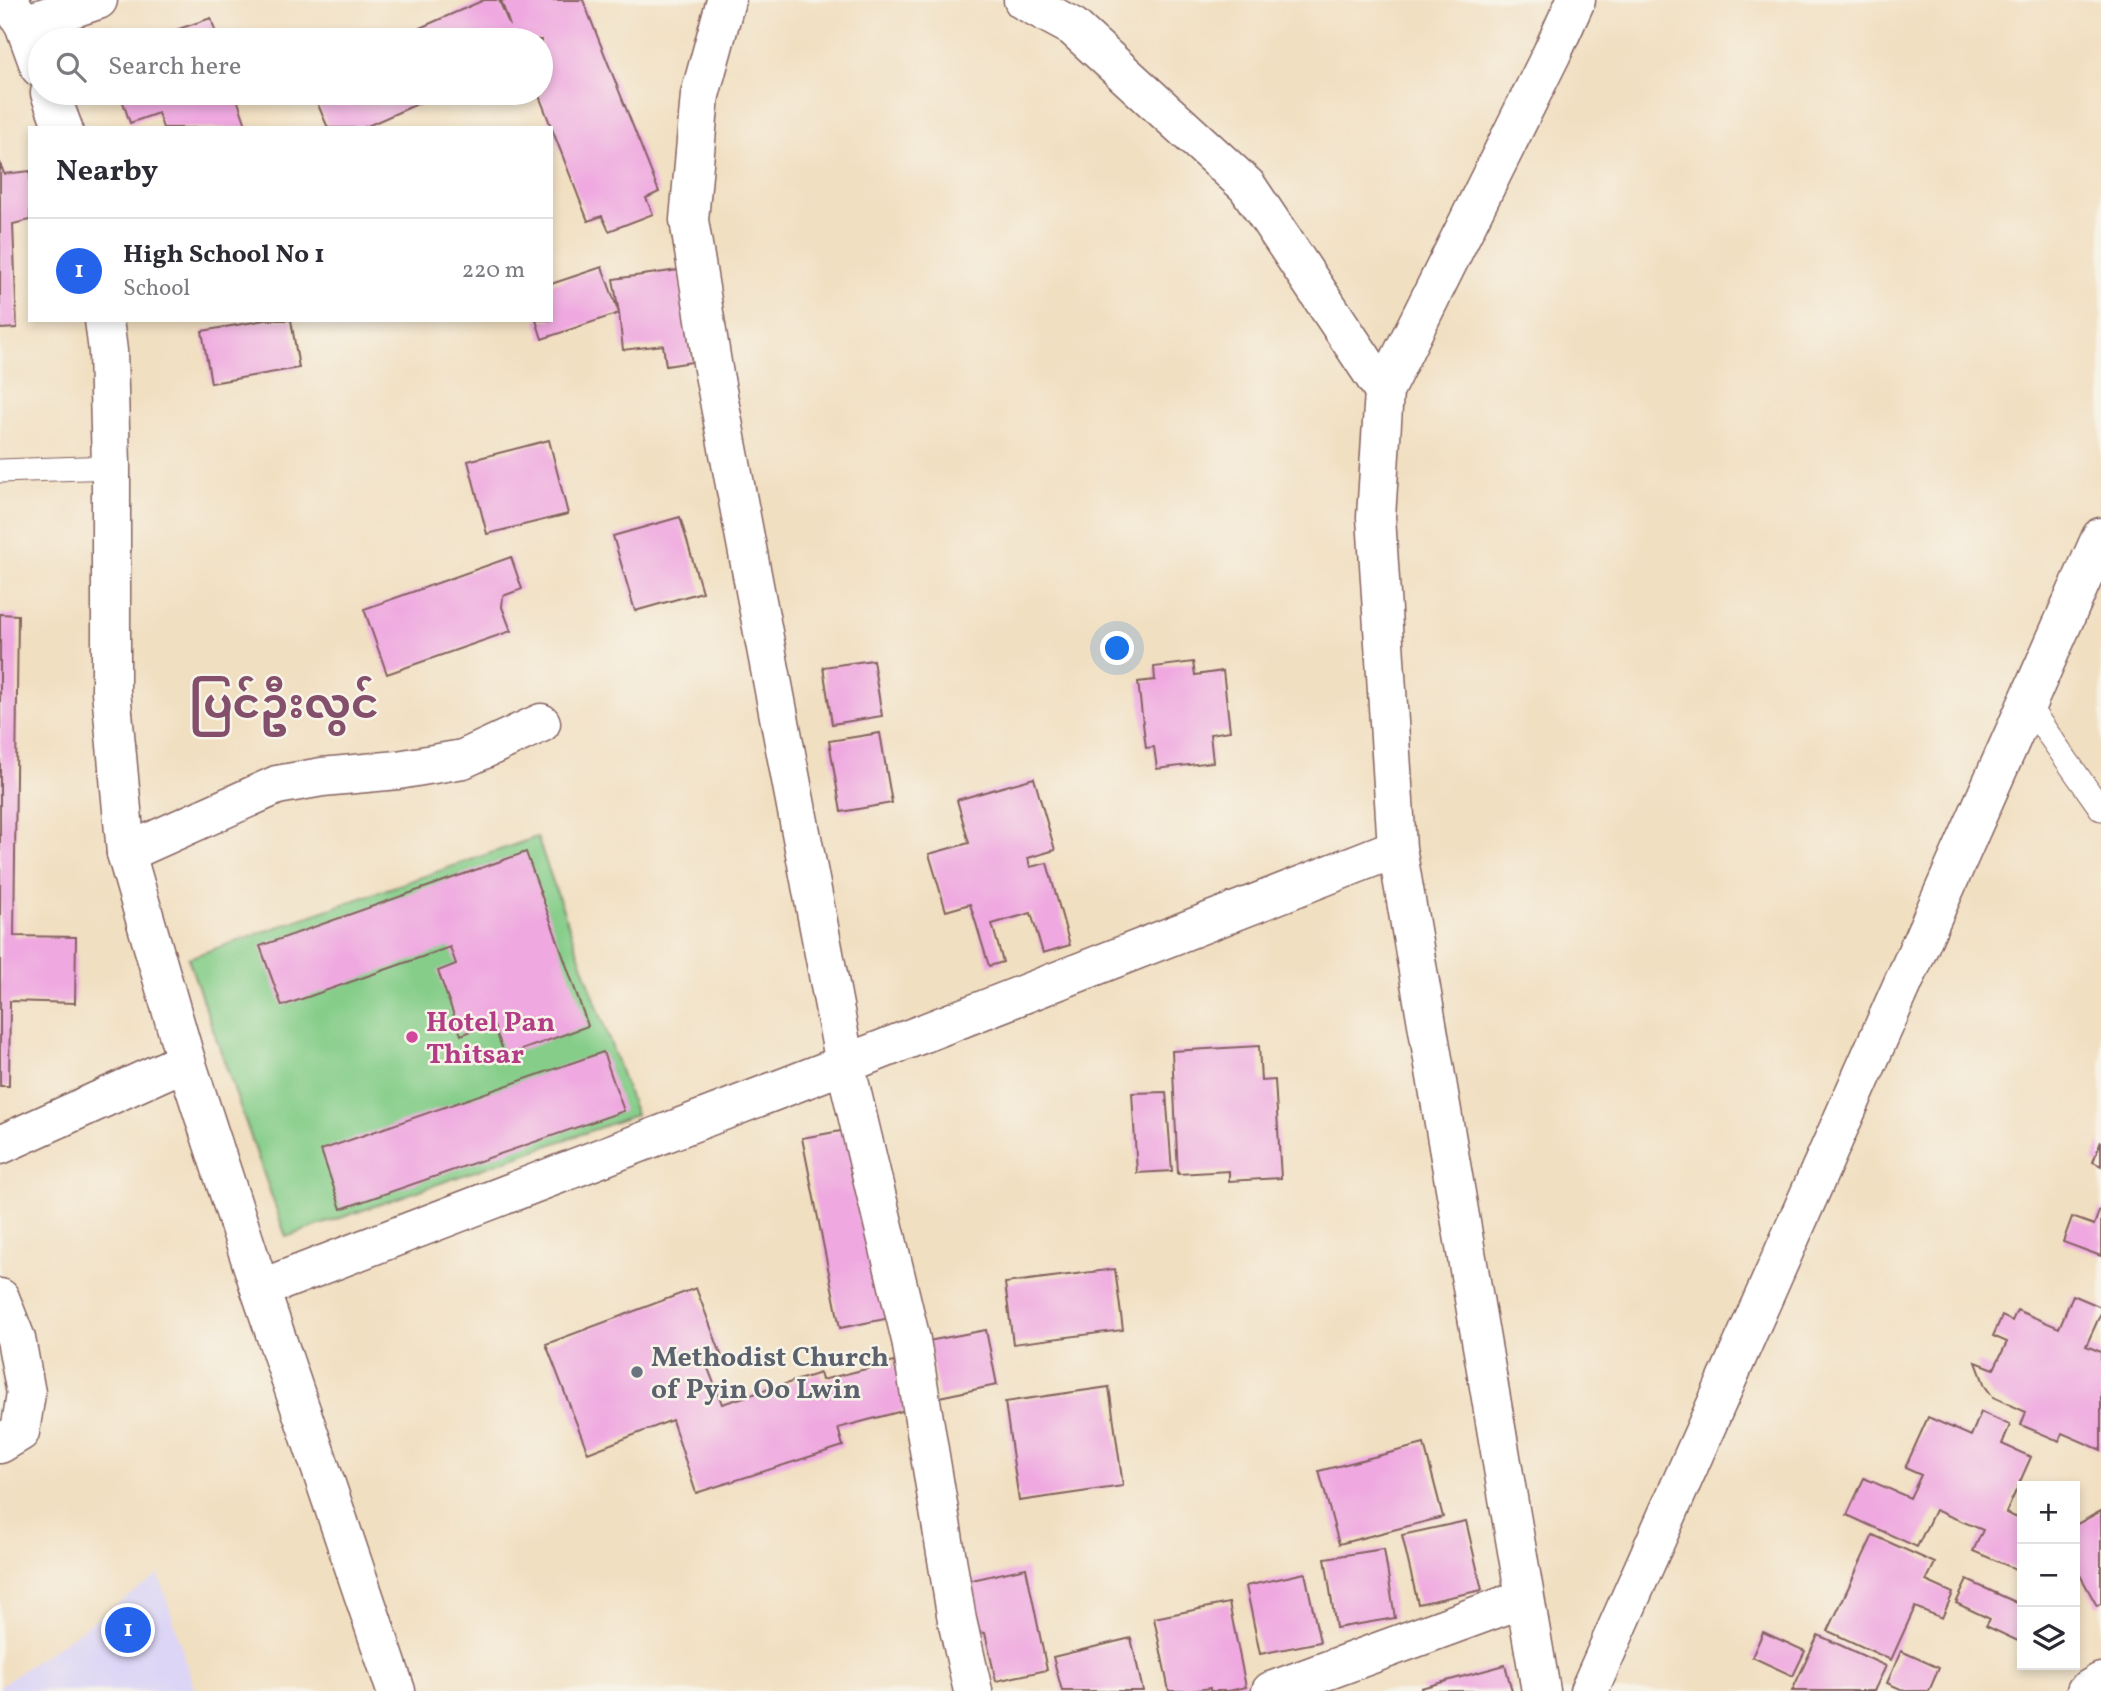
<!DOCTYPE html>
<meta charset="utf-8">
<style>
body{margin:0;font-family:Vollkorn,"Noto Sans Myanmar",serif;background:#f7f7f7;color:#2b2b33}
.controls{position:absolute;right:21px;bottom:21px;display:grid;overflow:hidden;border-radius:0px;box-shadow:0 4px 10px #0003}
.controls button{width:63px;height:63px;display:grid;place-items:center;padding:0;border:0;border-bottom:2px solid #e1e1e2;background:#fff;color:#2b2b33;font:35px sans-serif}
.you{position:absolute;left:1118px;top:649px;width:24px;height:24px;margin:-18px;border:5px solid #fff;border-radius:50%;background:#1a73e8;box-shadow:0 0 0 10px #1a73e833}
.badge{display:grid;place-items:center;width:46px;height:46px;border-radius:50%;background:#2563eb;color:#fff;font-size:23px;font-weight:700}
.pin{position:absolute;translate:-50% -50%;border:4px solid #fff;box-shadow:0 2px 7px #0006}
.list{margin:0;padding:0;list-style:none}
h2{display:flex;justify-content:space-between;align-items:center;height:91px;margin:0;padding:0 28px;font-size:30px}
h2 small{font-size:23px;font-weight:400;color:#7c7c81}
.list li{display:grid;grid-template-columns:46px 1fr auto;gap:21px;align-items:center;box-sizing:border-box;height:105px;padding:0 28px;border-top:2px solid #e1e1e2}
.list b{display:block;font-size:26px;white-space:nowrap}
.list p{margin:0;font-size:23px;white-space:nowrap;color:#7c7c81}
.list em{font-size:23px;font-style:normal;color:#7c7c81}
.icon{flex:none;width:38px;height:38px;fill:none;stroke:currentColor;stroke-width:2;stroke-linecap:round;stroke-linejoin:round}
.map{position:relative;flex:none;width:2101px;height:1691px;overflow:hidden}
.search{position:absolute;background:#fff;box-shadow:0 4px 10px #0003;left:28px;top:28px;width:525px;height:77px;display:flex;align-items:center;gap:18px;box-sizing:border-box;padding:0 24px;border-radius:38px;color:#7c7c81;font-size:26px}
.panel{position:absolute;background:#fff;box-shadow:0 4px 10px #0003;left:28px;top:126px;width:525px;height:196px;border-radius:0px}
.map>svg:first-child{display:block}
</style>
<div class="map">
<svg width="2101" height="1691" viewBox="0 0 2101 1691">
<rect width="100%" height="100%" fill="#f7f3e8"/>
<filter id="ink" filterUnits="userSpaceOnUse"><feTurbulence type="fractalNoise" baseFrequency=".0143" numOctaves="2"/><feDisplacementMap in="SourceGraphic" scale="14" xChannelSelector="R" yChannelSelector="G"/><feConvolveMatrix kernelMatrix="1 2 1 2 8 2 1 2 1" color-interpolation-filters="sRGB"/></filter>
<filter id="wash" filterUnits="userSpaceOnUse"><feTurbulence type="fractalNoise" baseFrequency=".00686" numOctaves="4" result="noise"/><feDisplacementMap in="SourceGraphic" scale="28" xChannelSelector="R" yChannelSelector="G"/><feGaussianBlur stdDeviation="1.57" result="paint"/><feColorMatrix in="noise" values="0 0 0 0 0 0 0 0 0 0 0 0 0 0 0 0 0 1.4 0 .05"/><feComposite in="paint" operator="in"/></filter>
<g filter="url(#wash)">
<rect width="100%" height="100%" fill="#f1dfc1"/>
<path fill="#dcd5f6" d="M159,1575L195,1691H0V1686Z"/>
<path fill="#85cd89" stroke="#68765a" stroke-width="2" d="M537,837L636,1115L286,1237L188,958Z"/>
<g id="blocks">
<path fill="#efa9e0" d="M484,0H499L510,26L501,0H583L659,192L646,198L653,214L609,231L602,216L588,221L538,93H541V40H392Z
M211,18L218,40H146Z
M120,93H235L247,128H163L158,113L130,123Z
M313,93H442L363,128H328Z
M0,162L4,174L30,171V220L13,224L17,328L0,329Z
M602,267L619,313L613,279L679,270L692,362L666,366L663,345L623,350L619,313L542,339L536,320H551V284Z
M265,320H291L299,368L211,383L202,331Z
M549,440L568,514L487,534L468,461Z
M680,517L702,592L635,611L613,536Z
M511,557L522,589L503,596L502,607L511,631L387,674L364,609Z
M0,614L18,615L14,936L76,937L75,1003L10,1001L9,1086H0Z
M873,660L882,716L832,724L823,667Z
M1193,662L1195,675L1223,671L1230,731L1210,734L1213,762L1157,769L1154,747L1146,748L1138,682L1155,680L1154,667Z
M880,733L892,803L841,812L829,741Z
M1034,778L1055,850L1028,858L1030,867L1047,863L1070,945L1043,953L1031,913L992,924L1003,962L989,966L970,904L946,911L929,854L969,843L957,800Z
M526,852L588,1026L505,1056L493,1023L461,1035L438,971L456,964L450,947L282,1006L260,946Z
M1259,1046L1261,1081L1275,1080L1281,1178L1229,1181V1171L1178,1174L1172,1051Z
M603,1052L624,1111L341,1209L321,1150Z
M1166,1092L1172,1171L1137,1173L1132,1093Z
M852,1129L890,1318L840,1328L802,1138Z
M2101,1141V1166L2093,1162Z
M2101,1206V1256L2063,1242L2072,1217L2094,1225Z
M1115,1269L1123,1330L1013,1344L1005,1283Z
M696,1288L722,1357L706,1363L722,1404L820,1373L822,1380L894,1362L906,1410L838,1428L843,1446L696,1493L672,1420L588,1453L546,1344Z
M2073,1295L2101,1307V1313L2086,1346L2101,1352V1450L2062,1433L2059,1441L2021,1425L2026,1412L1993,1397L1985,1386L1976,1362L1994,1369L2007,1342L1993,1336L2002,1316L2012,1321L2017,1310L2059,1328Z
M986,1330L997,1385L939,1397L928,1341Z
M1109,1387L1123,1486L1019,1501L1005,1402Z
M1981,1412L2010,1425L2002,1444L2031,1457L2006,1513L2022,1520V1566L2020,1571L1973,1551L1983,1530L1935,1510L1917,1547L1847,1515L1864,1478L1910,1498L1921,1475L1905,1468L1928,1417L1971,1436Z
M1424,1444L1443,1517L1339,1544L1319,1471Z
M2101,1511V1604L2097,1606L2075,1566V1525Z
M1466,1521L1482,1590L1418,1604L1402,1535Z
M1873,1535L1935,1563L1926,1581L1953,1593L1942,1618L1915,1607L1891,1660L1828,1631Z
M1384,1549L1395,1618L1336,1628L1325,1558Z
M1026,1568L1047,1670L996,1681L985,1633L974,1632L963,1582Z
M1305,1573L1320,1642L1260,1654L1246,1586Z
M1967,1580L2022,1605V1643L1986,1626L1990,1619L1956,1603Z
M1229,1603L1246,1687L1229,1691H1210V1688L1192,1691H1169L1154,1618Z
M1763,1632L1805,1651L1793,1676L1752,1657Z
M1818,1635L1886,1666L1874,1691H1792Z
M1131,1638L1143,1691H1062L1053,1657Z
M1901,1651L1939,1668L1929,1691H1905L1887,1683Z
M1505,1665L1512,1691H1422L1421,1688Z"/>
</g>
</g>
<g filter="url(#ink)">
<use href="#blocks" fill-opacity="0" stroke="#846260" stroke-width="2"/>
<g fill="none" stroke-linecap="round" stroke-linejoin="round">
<g stroke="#846260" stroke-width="25">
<path id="lane" d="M0,471L111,467
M2027,704L2101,809"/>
</g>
<g stroke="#846260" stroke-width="41">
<path id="street" d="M726,0L700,95L689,220L713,369L845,1064L911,1340L957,1620L973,1691
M1023,0L1073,27L1247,186L1384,391
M24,24L98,0
M126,853L277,785L322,777L398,770L463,759L541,723
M0,1145L186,1061
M260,1289L845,1064L1397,848
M0,1298L16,1339L26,1393L20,1432L0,1444
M1271,1691L1525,1598
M1541,1691L1397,848L1376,517L1384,391L1552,53L1576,0
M1589,1691L2101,537"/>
</g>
<g stroke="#846260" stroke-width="41">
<path id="secondary" d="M8,0L24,24L40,68
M50,93L63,128
M104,320L108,351L111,467V691L126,853L186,1061L260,1289L396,1691
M2086,1691L2101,1682"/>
</g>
<use href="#lane" stroke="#fff" stroke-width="23"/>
<use href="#street" stroke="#fff" stroke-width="38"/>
<use href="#secondary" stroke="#fff" stroke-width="38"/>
</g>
</g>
<circle fill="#d1479c" stroke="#f7f3e8" stroke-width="2.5" cx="412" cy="1037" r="7"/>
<circle fill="#6b7280" stroke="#f7f3e8" stroke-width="2.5" cx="637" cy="1372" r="7"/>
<g text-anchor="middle" stroke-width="5" stroke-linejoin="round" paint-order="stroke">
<g font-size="28" font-weight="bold" fill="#b23c85" stroke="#f7f3e8" text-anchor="start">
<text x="426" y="1031">Hotel Pan<tspan x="426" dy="32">Thitsar</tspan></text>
</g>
<g font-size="28" font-weight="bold" fill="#5b616d" stroke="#f7f3e8" text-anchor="start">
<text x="651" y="1366">Methodist Church<tspan x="651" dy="32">of Pyin Oo Lwin</tspan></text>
</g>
<g font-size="42" font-weight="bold" fill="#844f6a" stroke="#f7f3e8">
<text x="284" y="718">ပြင်ဦးလွင်</text>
</g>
</g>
</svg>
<div class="controls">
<button>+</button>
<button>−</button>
<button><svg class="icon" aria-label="layers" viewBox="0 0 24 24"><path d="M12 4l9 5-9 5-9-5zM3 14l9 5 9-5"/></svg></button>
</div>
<div class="you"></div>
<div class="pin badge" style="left:128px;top:1630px">1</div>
<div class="search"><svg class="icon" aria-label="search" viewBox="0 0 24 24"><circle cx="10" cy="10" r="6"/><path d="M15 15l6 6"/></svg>Search here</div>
<section class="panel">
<h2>Nearby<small></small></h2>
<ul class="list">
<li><span class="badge">1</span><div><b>High School No 1</b><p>School</p></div><em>220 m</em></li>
</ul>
</section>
</div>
